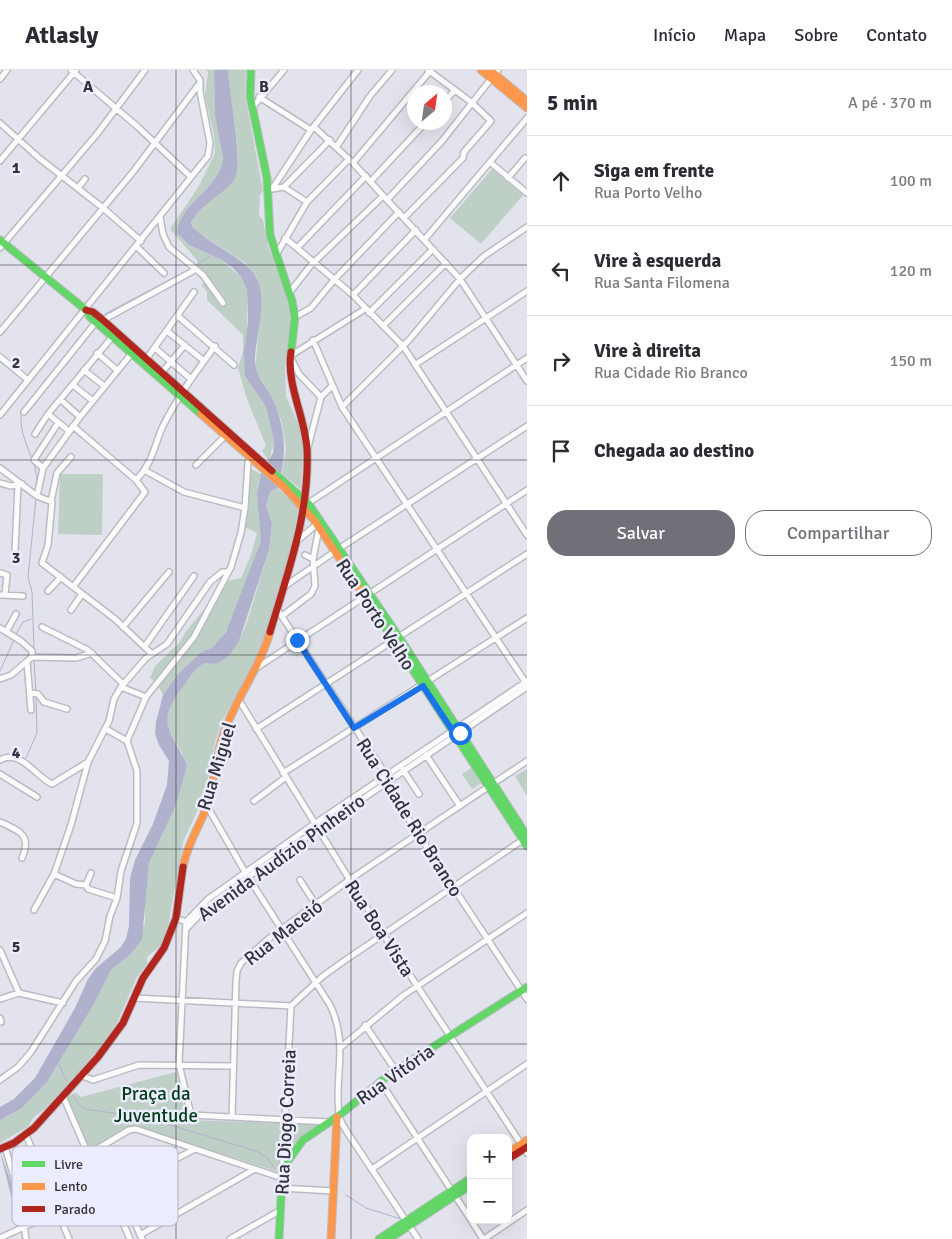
<!DOCTYPE html>
<html lang="pt">
<meta charset="utf-8">
<style>
body{margin:0;font-family:Signika,sans-serif;background:#f2f2f3;color:#2b2b33}
.controls{position:absolute;right:15px;bottom:15px;display:grid;overflow:hidden;border-radius:10px;box-shadow:0 5px 20px #0002}
.controls button{width:45px;height:45px;display:grid;place-items:center;padding:0;border:0;border-bottom:1px solid #e1e1e2;background:#fff;color:#2b2b33;font:25px sans-serif}
.compass{position:absolute;left:407px;top:15px;width:45px;height:45px;border-radius:50%;background:#fff;box-shadow:0 5px 20px #0002;rotate:29deg}
.stop{position:absolute;width:15px;height:15px;margin:-11px;border:4px solid #1a73e8;border-radius:50%;background:#fff}
.stop.end{background:#1a73e8;border-color:#fff;box-shadow:0 1px 5px #0008}
.list{margin:0;padding:0;list-style:none}
h2{display:flex;justify-content:space-between;align-items:center;height:65px;margin:0;padding:0 20px;font-size:21px}
h2 small{font-size:16px;font-weight:400;color:#7c7c81}
.list li{display:grid;grid-template-columns:32px 1fr auto;gap:15px;align-items:center;box-sizing:border-box;height:90px;padding:0 20px;border-top:1px solid #e1e1e2}
.list b{display:block;font-size:19px;white-space:nowrap}
.list p{margin:0;font-size:16px;white-space:nowrap;color:#7c7c81}
.list em{font-size:16px;font-style:normal;color:#7c7c81}
.actions{display:flex;gap:10px;padding:15px 20px}
.actions a{flex:1;padding:11px 0;border:1px solid #707078;border-radius:20px;text-align:center;font-size:18px;color:#707078}
.actions .main{background:#707078;color:#fff}
.icon{flex:none;width:28px;height:28px;fill:none;stroke:currentColor;stroke-width:2;stroke-linecap:round;stroke-linejoin:round}
.map{position:relative;flex:none;width:527px;height:1169px;overflow:hidden}
header{display:flex;align-items:center;gap:30px;box-sizing:border-box;height:70px;padding:0 25px;background:#fff;border-bottom:1px solid #e1e1e2}
header strong{font-size:24px}
nav{display:flex;gap:28px;margin-inline-start:auto;font-size:18px}
main{display:flex}
aside{flex:1;background:#fff}
.map>svg:first-child{display:block}
</style>
<header>
<strong>Atlasly</strong>
<nav><a>Início</a><a>Mapa</a><a>Sobre</a><a>Contato</a></nav>
</header>
<main>
<div class="map">
<svg width="527" height="1169" viewBox="0 0 527 1169">
<rect width="100%" height="100%" fill="#e2e3ed"/>
<path fill="#becfc6" d="M207,0H214L215,46L223,88C220,120 179,132 177,163L189,175L220,189L241,207L247,220V261L254,320L266,337L274,371L269,391L262,381L266,376L247,329L238,298L243,281V265L207,230V221L202,216L203,211L198,206L197,190L170,159L199,116L215,83L214,65L205,25L208,3Z
M228,0H246L245,25L263,121L260,125L259,145L263,150L268,176L283,214L291,246L285,298L286,326L300,358L303,372L301,419L282,404L286,379L282,353L273,330L255,299L261,237L257,207L244,192L197,162L191,153L194,146L234,109C244,84 229,29 228,0Z
M492,99L523,125L481,174L450,148Z
M248,398L261,404L257,424L261,471L232,550L220,571L213,577L200,583L178,604L163,625L156,612L150,608L155,596L179,573L187,560L228,511L241,508L251,485L257,463L242,456Z
M60,404H103L102,465L58,464Z
M277,418L299,437L289,488L262,576L255,595L222,651L215,672L205,724L183,772L167,862L160,876L147,887V894L137,907L117,953L99,979L46,1038L33,1048L29,1056L0,1073V1050L22,1038L47,1012L94,934L111,900L131,884L145,853V822L149,793L175,737L182,683L167,656V645L173,630L195,600L204,593L215,594L239,571L247,552L269,480L272,454L266,435L270,422Z
M471,698L481,713L472,719L462,704Z
M527,699V726L515,706Z
M176,1002L187,1050L282,1053L279,1102L133,1055L89,1079L67,1026L76,1023L81,1027Z
M290,1052L318,1055L288,1082L289,1053Z"/>
<path fill="#b0b1cd" d="M214,0H228C229,22 244,95 234,110C222,126 199,135 191,153C195,167 243,186 255,205C269,227 256,265 255,288C254,303 264,314 271,326C286,356 288,387 277,418L270,422L266,435L272,454L269,480L239,571C234,580 225,592 214,594C210,594 206,592 203,594C195,598 190,607 185,614C153,655 171,657 187,696L175,737L149,793L142,869L131,884L111,900L94,934L47,1012L22,1038L0,1050V1037L14,1029L35,1008L75,938L88,909L96,898L121,877L126,869L129,856L130,808L135,790L153,754L167,715L169,691L159,675L155,664L156,652L163,625L178,604L200,583L213,577L226,562L261,471L257,424L261,404L273,383L274,371L266,337L245,306L244,283L248,251L247,220L241,207L232,197L220,189L189,175L177,163C179,132 220,120 223,88L215,46Z
M0,1081L17,1129L21,1151L18,1154Z"/>
<g fill="none" stroke-linecap="round" stroke-linejoin="round">
<path stroke="#b0b1cd" stroke-width="1" d="M197,195L210,186
M105,244L190,199
M37,414C38,389 19,373 21,343L53,302
M16,564L23,552L31,549
M34,580L32,522L28,507L36,428
M34,589L36,623
M0,601L14,570
M26,688L37,663L36,627
M58,993L66,1010
M73,1025L79,1035L85,1039L147,1048L256,1081L267,1087L274,1097
M346,1125L366,1138L401,1149"/>
<g stroke="#bbbbc3" stroke-width="8">
<path id="street" d="M71,0L138,57L190,106
M0,9L7,0
M259,27L311,60
M444,32L455,20
M252,38L284,0
M0,53L39,88L103,138L141,171
M314,57L353,93L460,209L527,311
M337,76L370,26L392,0
M0,91L76,0
M353,93L431,0
M491,93L527,123
M508,108L525,88
M371,111L426,52
M284,117L330,70
M78,118L85,109
M272,119L311,60L358,0
M272,119L284,117L307,132
M387,130L442,71L498,0
M160,147L163,164L169,177L203,205L223,233
M404,148L463,88L464,82L491,51L471,32L428,0
M285,168L353,225L403,276L527,465
M425,169L527,48
M137,177L164,203
M0,178L97,64L145,0
M297,178L366,106
M276,185L307,132L349,89
M290,222L311,195L383,126
M353,225L416,160
M369,243L433,179
M178,246L234,295
M295,247L311,238L334,210L399,142
M103,250L193,201
M383,256L446,193
M167,261L204,291
M0,262L133,102L199,14
M313,270L342,337L526,613
M155,278L191,309
M97,283L117,300
M0,287L28,310
M145,291L194,222
M416,294L527,221
M84,300L104,316
M162,302L185,275
M73,315L93,331
M321,327L299,304L290,286L365,239
M61,330L80,347
M342,337L409,270L460,209L484,186L527,157
M24,342L96,252
M48,344L69,361
M0,345L208,86L210,73L200,22V10L193,0
M73,356L136,410L145,422L73,517
M35,364L48,344L113,266
M308,377L321,327L332,316
M196,395L225,366
M0,398L37,426L52,432L48,475L42,493L115,549L151,583
M43,398L34,390L58,353
M146,401L184,422L245,438
M136,410C152,394 154,377 162,358C176,329 196,302 215,276
M0,413L11,416L22,414
M37,426L43,398L80,347L132,283
M51,431L57,403L71,387
M307,434L527,288
M297,471L317,454
M15,480L18,415
M305,485L313,489
M0,503L7,505L5,525
M285,516L340,478L527,356
M48,521L61,507
M0,525L23,526
M277,539L386,705L384,712L527,929
M71,540L82,524
M282,546L311,524L315,516L313,489L319,458
M42,557L88,580L123,614
M123,557L169,502
M0,558L21,571L32,581V587
M6,562L16,544
M145,576L194,506
M27,592L31,640
M258,597L527,420
M0,609L11,605L32,587L76,588L92,583
M121,617L146,627
M30,623L38,624L44,632L67,639
M239,630L383,864L527,1083
M256,659L527,484
M127,671L146,627L194,567L231,497L241,463L245,438L248,392L251,387
M426,685L460,736
M0,690C20,678 36,707 52,714L88,692L109,651L114,629L121,617L146,588L167,574L210,512L222,502H228
M403,700L419,724
M283,703L527,548
M0,704L37,727
M254,731L286,707
M207,736L245,802L330,935C349,974 334,1005 339,1044C339,1050 344,1057 347,1062L418,1169
M0,752C20,761 32,765 22,788
M54,804L76,814L86,815L91,803
M300,810L316,835
M86,815L88,819L117,828
M34,840L54,804L71,755L88,692
M176,848L186,852L179,994L191,1045L329,1052
M186,852L208,829L314,754L527,611
M186,859L206,838L248,807L527,617
M0,880L19,923
M135,928L291,936
M0,929L19,923L63,933
M291,936L323,906L344,891L524,769
M0,948L1,952
M365,955L396,1001
M341,977L404,925L527,843
M80,1005L93,1010L139,995L233,996
M0,1010L18,997L31,982L76,911L96,889L105,871L110,846L117,828L121,801L137,753V701L127,671L106,659
M380,1011L471,1150
M63,1026L88,1084L92,1082
M232,1047L236,911L237,901L241,893L267,870L349,810L527,691
M26,1065L69,1169
M5,1077L20,1127L26,1169
M101,1077L142,1169
M92,1082L129,1060L136,1059L282,1108L291,936
M92,1082L130,1169
M372,1099L527,994
M282,1118L332,1121
M471,1150L483,1169
M140,1165L255,1099
M0,1168L104,1120L120,1118L195,1079
M230,1169L281,1140
M484,1169L527,1140"/>
</g>
<g stroke="#bbbbc3" stroke-width="9">
<path id="fast" d="M251,0L250,26L267,108L270,165L292,231L295,247L291,282
M0,170L86,240L90,247L201,344
M272,401L308,433L399,567L527,766
M383,554L527,776
M279,1169L282,1108L288,1091L303,1070L337,1047L389,1005L527,917
M379,1169L471,1108
M389,1169L471,1115"/>
</g>
<g stroke="#bbbbc3" stroke-width="9">
<path id="slow" d="M481,0L527,38
M490,0L527,31
M201,344L284,417L314,450L383,554
M183,797C187,774 199,758 207,736C215,713 215,686 224,662C237,627 260,597 270,562
M508,1083L527,1070
M331,1169L337,1047"/>
</g>
<g stroke="#bbbbc3" stroke-width="9">
<path id="jam" d="M86,240L93,242L103,250L272,401
M270,562C288,502 310,442 307,379C305,346 286,315 291,282
M0,1079L14,1073L34,1058L98,987L123,953L143,908L164,878L176,848L183,797
M508,1089L527,1077"/>
</g>
<use href="#street" stroke="#fbfbfc" stroke-width="5"/>
<use href="#fast" stroke="#63d668" stroke-width="7"/>
<use href="#slow" stroke="#ff974d" stroke-width="7"/>
<use href="#jam" stroke="#b3261e" stroke-width="7"/>
</g>
<g fill="none" stroke-linecap="round" stroke-linejoin="round">
<path stroke="#1a73e8" stroke-width="6" d="M297,570L354,658L423,616L452,660L456,657L460,663"/>
</g>
<path fill="none" stroke="#323239" stroke-width="1" stroke-opacity="0.55" d="M176,0V1169M351,0V1169M0,195H527M0,390H527M0,585H527M0,779H527M0,974H527"/>
<g text-anchor="middle" stroke-width="5" stroke-linejoin="round" paint-order="stroke">
<g font-size="19" fill="#323239" stroke="#ebecfe">
<text transform="translate(376 544) rotate(57)" y="7">Rua Porto Velho</text>
<text transform="translate(216 696) rotate(-73)" y="7">Rua Miguel</text>
<text transform="translate(410 747) rotate(58)" y="7">Rua Cidade Rio Branco</text>
<text transform="translate(281 787) rotate(-36)" y="7">Avenida Audízio Pinheiro</text>
<text transform="translate(380 858) rotate(57)" y="7">Rua Boa Vista</text>
<text transform="translate(283 862) rotate(-38)" y="7">Rua Maceió</text>
<text transform="translate(395 1004) rotate(-35)" y="7">Rua Vitória</text>
<text transform="translate(285 1052) rotate(-87)" y="7">Rua Diogo Correia</text>
</g>
<g font-size="19" fill="#023c19" stroke="#ebecfe">
<text x="156" y="1030">Praça da<tspan x="156" dy="22">Juventude</tspan></text>
</g>
</g>
<rect x="12" y="1076" width="166" height="80" rx="8" fill="#ebecfe" stroke="#b4b4c3" stroke-width="1"/>
<rect x="22" y="1091" width="23" height="6" fill="#63d668"/>
<rect x="22" y="1113" width="23" height="7" fill="#ff974d"/>
<rect x="22" y="1136" width="23" height="6" fill="#b3261e"/>
<g font-size="14" fill="#323239">
<text x="54" y="1099">Livre</text>
<text x="54" y="1121">Lento</text>
<text x="54" y="1144">Parado</text>
</g>
<g font-size="16" text-anchor="middle" font-weight="bold" fill="#323239" stroke="#ebecfe" stroke-width="5" stroke-linejoin="round" paint-order="stroke">
<text x="88" y="22">A</text>
<text x="264" y="22">B</text>
<text x="16" y="103">1</text>
<text x="16" y="298">2</text>
<text x="16" y="493">3</text>
<text x="16" y="688">4</text>
<text x="16" y="882">5</text>
</g>
</svg>
<div class="controls">
<button>+</button>
<button>−</button>
</div>
<svg class="compass" viewBox="-18 -18 36 36"><path d="M0-13l5 13h-10z" fill="#e53935"/><path d="M0 13l5-13h-10z" fill="#7c7c81"/></svg>
<div class="stop" style="left:460px;top:663px"></div>
<div class="stop end" style="left:297px;top:570px"></div>
</div>
<aside>
<h2>5 min<small>A pé · 370 m</small></h2>
<ul class="list">
<li><svg class="icon" aria-label="ahead" viewBox="0 0 24 24"><path d="M12 20V5M6 11l6-6 6 6"/></svg><div><b>Siga em frente</b><p>Rua Porto Velho</p></div><em>100 m</em></li>
<li><svg class="icon" aria-label="left" viewBox="0 0 24 24"><path d="M17 20v-9H6M10 6l-5 5 5 5"/></svg><div><b>Vire à esquerda</b><p>Rua Santa Filomena</p></div><em>120 m</em></li>
<li><svg class="icon" aria-label="right" viewBox="0 0 24 24"><path d="M7 20v-9h11M14 6l5 5-5 5"/></svg><div><b>Vire à direita</b><p>Rua Cidade Rio Branco</p></div><em>150 m</em></li>
<li><svg class="icon" aria-label="arrive" viewBox="0 0 24 24"><path d="M6 21V4h12l-3 4 3 4H6"/></svg><div><b>Chegada ao destino</b></div></li>
</ul>
<div class="actions"><a class="main">Salvar</a><a>Compartilhar</a></div>
</aside>
</main>
